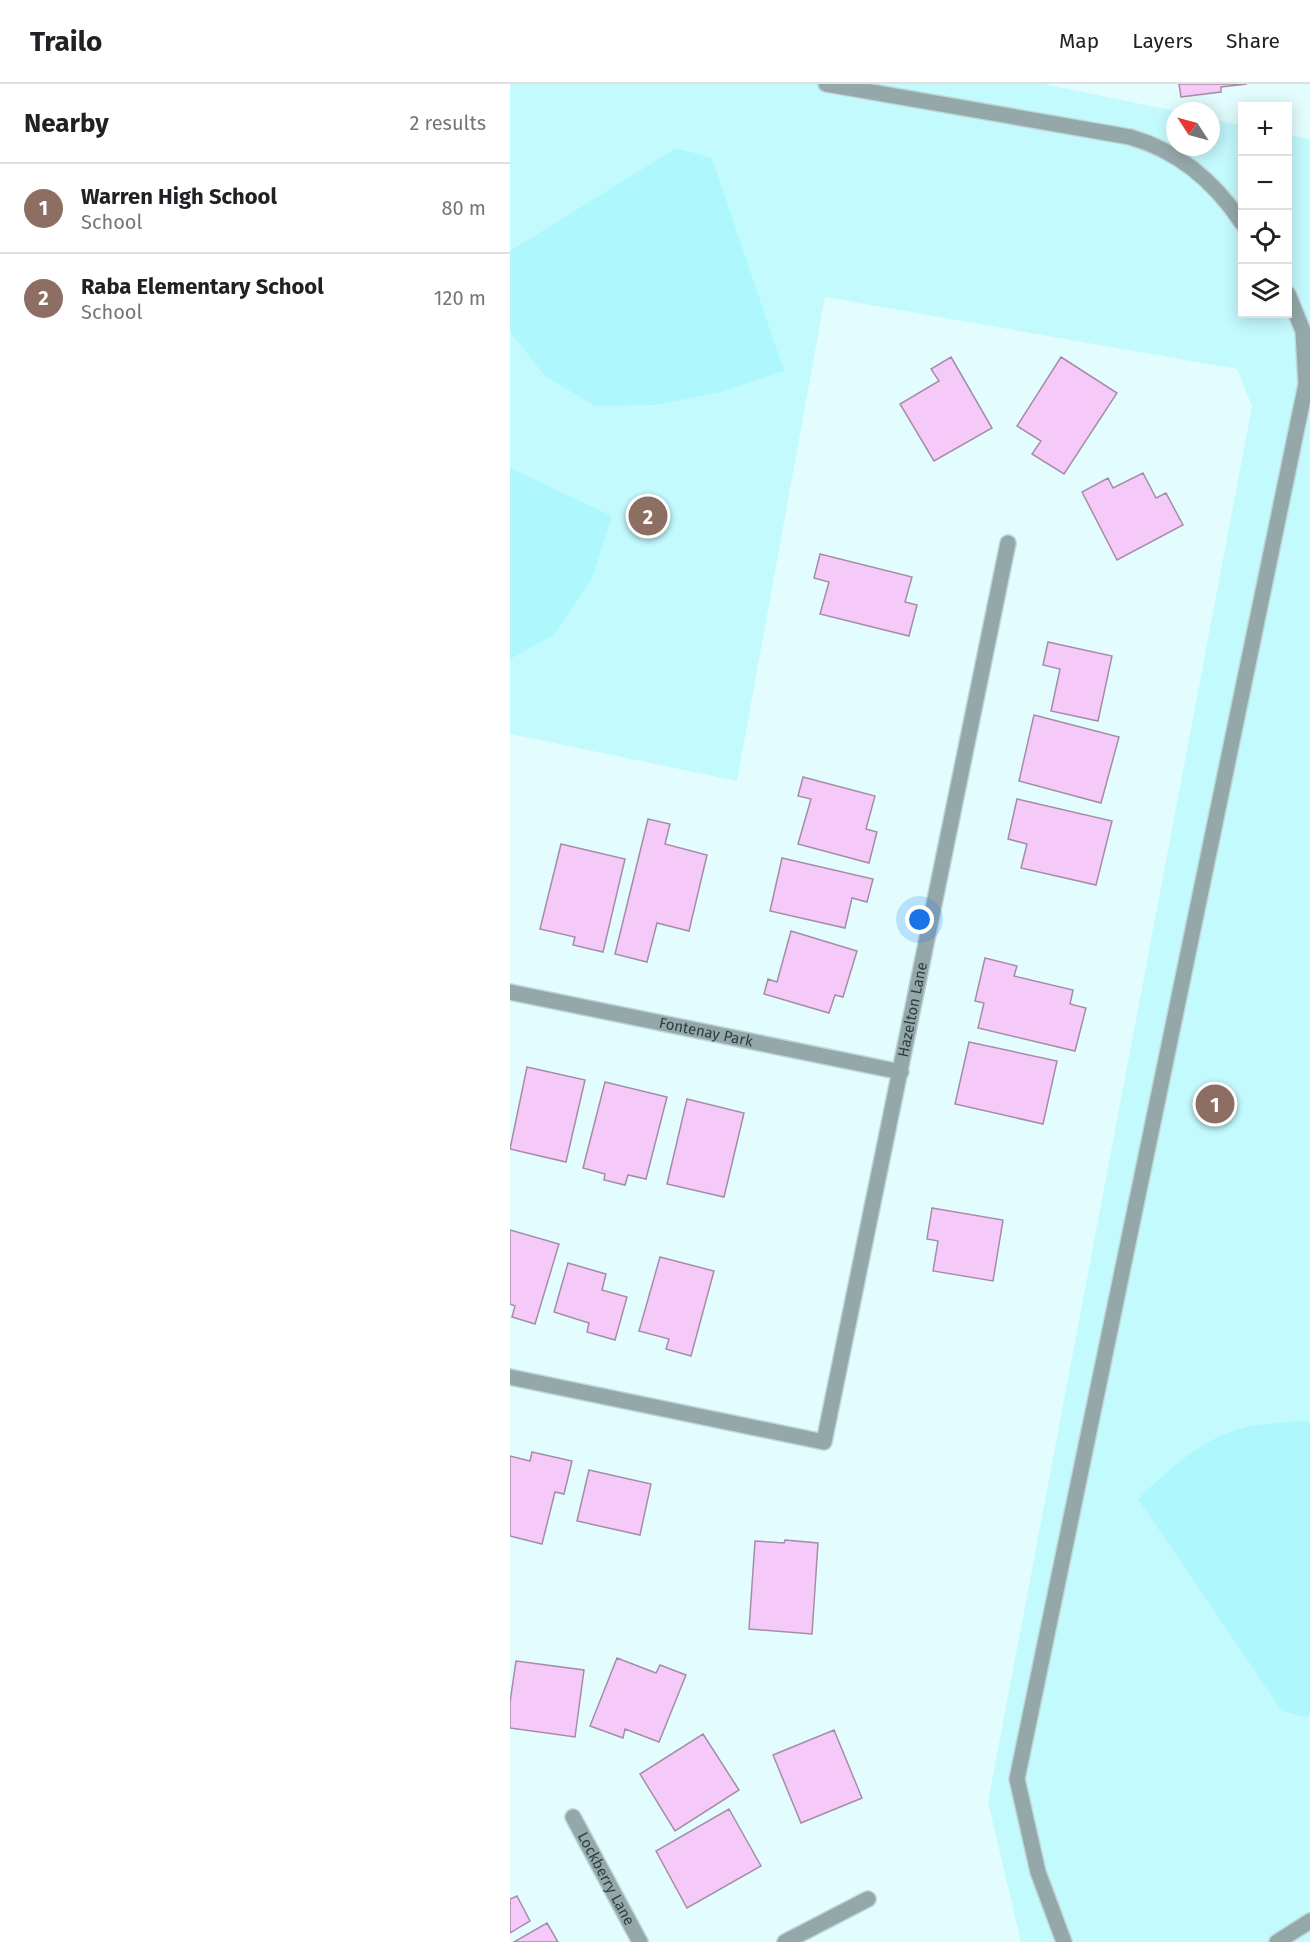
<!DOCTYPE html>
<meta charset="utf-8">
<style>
body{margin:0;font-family:"Fira Sans",sans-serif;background:#f6f6f6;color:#202124}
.controls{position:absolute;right:18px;top:18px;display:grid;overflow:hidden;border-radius:0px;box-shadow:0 3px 15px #0003}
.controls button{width:54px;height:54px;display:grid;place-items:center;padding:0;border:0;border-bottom:2px solid #e0e0e0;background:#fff;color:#202124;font:30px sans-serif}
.compass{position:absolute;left:656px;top:18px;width:54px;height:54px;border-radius:50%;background:#fff;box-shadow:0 3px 15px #0003;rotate:306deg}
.you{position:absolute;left:410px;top:836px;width:21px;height:21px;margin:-15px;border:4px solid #fff;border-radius:50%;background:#1a73e8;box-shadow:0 0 0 9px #1a73e833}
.badge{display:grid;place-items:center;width:39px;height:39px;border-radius:50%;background:#993ba4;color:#fff;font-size:20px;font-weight:700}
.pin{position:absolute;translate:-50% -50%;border:3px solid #fff;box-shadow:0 2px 6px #0006}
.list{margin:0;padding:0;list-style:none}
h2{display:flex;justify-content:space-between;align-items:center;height:78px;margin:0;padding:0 24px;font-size:26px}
h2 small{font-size:20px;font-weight:400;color:#757577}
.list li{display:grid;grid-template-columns:39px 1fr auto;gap:18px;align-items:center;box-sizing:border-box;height:90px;padding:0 24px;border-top:2px solid #e0e0e0}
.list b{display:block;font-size:22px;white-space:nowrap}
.list p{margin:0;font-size:20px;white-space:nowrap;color:#757577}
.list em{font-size:20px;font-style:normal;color:#757577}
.icon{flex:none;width:33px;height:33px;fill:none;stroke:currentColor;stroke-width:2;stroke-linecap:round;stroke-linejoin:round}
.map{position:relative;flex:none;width:800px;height:1858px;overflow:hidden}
header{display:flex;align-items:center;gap:36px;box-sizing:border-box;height:84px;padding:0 30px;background:#fff;border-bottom:2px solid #e0e0e0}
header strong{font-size:28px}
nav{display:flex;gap:33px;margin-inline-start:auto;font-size:21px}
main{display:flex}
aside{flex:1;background:#fff}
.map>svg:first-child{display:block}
</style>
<header>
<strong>Trailo</strong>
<nav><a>Map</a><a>Layers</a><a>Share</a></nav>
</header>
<main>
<aside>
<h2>Nearby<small>2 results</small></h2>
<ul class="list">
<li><span class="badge" style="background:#8d6e63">1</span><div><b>Warren High School</b><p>School</p></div><em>80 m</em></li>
<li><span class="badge" style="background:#8d6e63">2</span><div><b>Raba Elementary School</b><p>School</p></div><em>120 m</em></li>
</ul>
</aside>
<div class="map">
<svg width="800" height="1858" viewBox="0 0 800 1858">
<rect width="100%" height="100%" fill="#e3fdff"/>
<path fill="#c3fafe" d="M0,0H534L665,27V63H701V35L732,41V230H778V51L800,55V1858H511L478,1718L742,322L727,285L315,213L227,697L0,650Z"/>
<path fill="#aef8fd" d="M166,64L202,74L274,287L211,308L146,321L85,322L35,292L0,248V167Z
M0,384L102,432L82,495L44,551L0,575Z
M787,1337L800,1338V1630L796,1633L772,1627L628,1415C658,1386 693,1353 736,1343C753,1339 770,1339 787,1337Z"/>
<path fill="#f5caf9" stroke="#a58da7" stroke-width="1.5" d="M669,0H737L711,3V8L671,13Z
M441,273L482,344L424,377L390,320L429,297L421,285Z
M551,273L607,309L554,390L522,370L531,357L507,342Z
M633,389L646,414L656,409L673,441L607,476L572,408L598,394L603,404Z
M310,470L402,493L395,518L407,521L399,552L310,530L319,498L304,494Z
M538,558L602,572L588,637L541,627L550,585L533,581Z
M524,631L609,653L591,719L509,697Z
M293,693L365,712L356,745L367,748L359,779L288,760L301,715L288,712Z
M507,715L602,737L586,801L511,784L517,760L498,755Z
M138,735L160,740L155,760L197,771L179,847L147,839L137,878L105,870Z
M51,760L115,775L93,868L63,861L65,853L30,845Z
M272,774L363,795L357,818L342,814L335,844L260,827Z
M281,847L347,867L333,913L325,911L319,929L254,910L258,895L267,898Z
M475,874L507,882L504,892L563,906L560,920L576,924L565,967L468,944L474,919L465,917Z
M459,958L547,977L533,1040L445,1020Z
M17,983L75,996L56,1078L0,1065Z
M95,998L157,1013L136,1095L118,1091L115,1101L94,1096L95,1090L73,1084Z
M177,1015L234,1029L214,1113L157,1100Z
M422,1124L493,1136L483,1197L423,1187L428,1157L417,1155Z
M0,1146L49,1160L25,1240L2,1233L5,1222L0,1220Z
M150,1173L204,1187L181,1272L156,1265L159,1255L129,1247Z
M58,1179L96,1190L92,1206L117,1213L105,1256L77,1248L79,1239L44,1228Z
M22,1368L62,1377L54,1410L45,1408L32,1460L0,1452V1372L20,1377Z
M79,1386L141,1400L130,1451L67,1437Z
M275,1456L308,1459L302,1550L239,1545L245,1457L274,1459Z
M107,1574L146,1589L150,1581L176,1591L149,1658L115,1645L113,1654L80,1642Z
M6,1577L74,1586L65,1653L0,1644V1618Z
M324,1646L352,1714L291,1739L263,1671Z
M193,1650L229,1706L165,1747L130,1690Z
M219,1725L251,1782L177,1824L146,1767Z
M7,1812L20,1837L0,1849V1815Z
M37,1839L48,1858H4Z"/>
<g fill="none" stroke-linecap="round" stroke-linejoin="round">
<g stroke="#bed7d9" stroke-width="18">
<g id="minor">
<path d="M316,0L620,53C669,67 704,97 732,139"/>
<path id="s1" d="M0,908L391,988"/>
<path id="s2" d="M0,1293L314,1358L498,459"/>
<path id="s3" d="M63,1733L130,1858"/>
<path d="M275,1858L358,1815"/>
<path d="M554,1858L528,1788L507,1695L796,300L793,247L778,210"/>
<path d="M767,1858L800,1837"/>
</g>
</g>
<use href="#minor" stroke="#95a8a9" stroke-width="15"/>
</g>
<g text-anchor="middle" stroke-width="4.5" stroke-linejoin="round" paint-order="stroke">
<g font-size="15" fill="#2c3e3f" stroke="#fff">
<text dy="5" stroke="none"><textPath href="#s2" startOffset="762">Hazelton Lane</textPath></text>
<text dy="5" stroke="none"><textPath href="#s1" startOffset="200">Fontenay Park</textPath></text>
<text dy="5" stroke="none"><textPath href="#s3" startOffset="70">Lockberry Lane</textPath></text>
</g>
</g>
</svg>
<div class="controls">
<button>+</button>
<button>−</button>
<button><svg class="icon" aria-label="locate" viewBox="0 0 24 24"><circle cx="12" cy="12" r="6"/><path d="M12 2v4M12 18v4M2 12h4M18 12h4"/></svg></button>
<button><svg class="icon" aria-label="layers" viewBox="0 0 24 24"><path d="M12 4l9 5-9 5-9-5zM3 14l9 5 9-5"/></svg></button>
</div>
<svg class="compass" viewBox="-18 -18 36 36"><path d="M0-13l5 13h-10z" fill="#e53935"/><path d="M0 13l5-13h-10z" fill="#757577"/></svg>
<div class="you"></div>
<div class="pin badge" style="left:705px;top:1020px;background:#8d6e63">1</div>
<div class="pin badge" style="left:138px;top:432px;background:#8d6e63">2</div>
</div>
</main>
